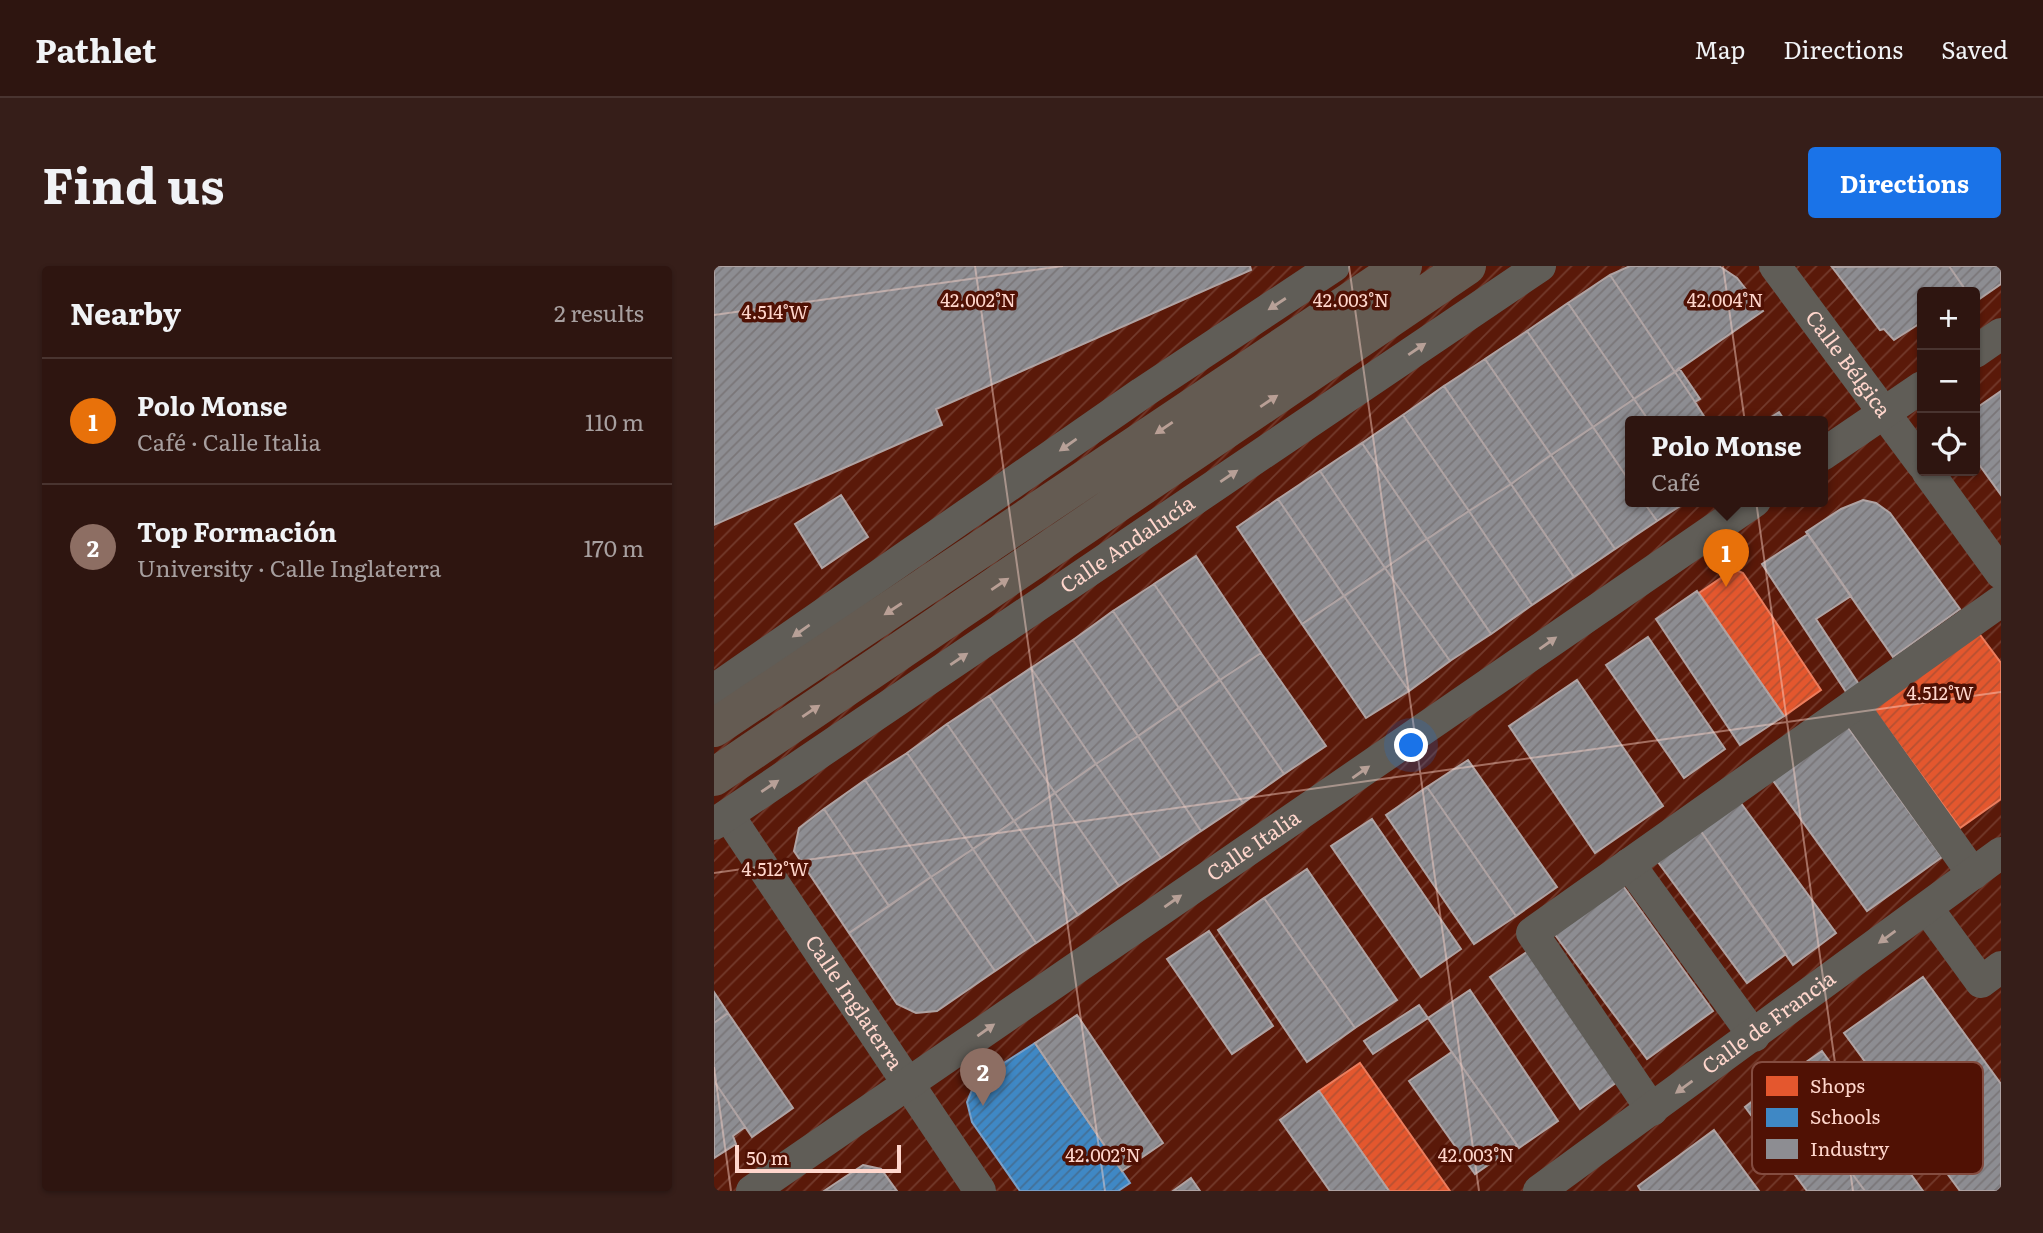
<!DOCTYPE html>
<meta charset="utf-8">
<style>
body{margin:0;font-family:Literata,serif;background:#361e19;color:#f1f3f6}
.controls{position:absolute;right:21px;top:21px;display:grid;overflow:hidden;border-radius:7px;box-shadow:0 2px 5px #0004}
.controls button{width:63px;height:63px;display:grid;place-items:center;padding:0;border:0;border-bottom:2px solid #493430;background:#2e1510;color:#f1f3f6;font:35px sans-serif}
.scale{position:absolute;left:21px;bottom:18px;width:166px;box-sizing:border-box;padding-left:7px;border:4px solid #ffd6cc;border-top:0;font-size:19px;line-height:24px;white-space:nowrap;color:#ffd6cc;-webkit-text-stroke:5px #501104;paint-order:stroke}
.you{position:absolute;left:698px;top:480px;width:24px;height:24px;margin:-18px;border:5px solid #fff;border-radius:50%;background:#1a73e8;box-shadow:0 0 0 10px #1a73e833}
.badge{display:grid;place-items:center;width:46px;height:46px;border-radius:50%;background:#1a73e8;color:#fff;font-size:23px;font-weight:700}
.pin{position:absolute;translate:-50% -58px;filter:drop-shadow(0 2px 4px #0008)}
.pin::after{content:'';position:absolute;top:37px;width:24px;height:21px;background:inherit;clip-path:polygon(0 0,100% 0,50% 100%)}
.popup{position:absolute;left:911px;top:150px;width:203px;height:91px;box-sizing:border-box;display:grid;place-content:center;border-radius:7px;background:#2e1510;filter:drop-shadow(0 2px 5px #0005);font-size:23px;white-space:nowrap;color:#a79f9f}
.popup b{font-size:26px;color:#f1f3f6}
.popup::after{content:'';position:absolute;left:50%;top:100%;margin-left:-14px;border:14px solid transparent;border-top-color:#2e1510}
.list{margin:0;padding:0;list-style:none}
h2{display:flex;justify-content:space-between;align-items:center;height:91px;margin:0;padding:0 28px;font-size:30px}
h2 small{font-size:23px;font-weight:400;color:#a79f9f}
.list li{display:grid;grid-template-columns:46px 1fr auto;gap:21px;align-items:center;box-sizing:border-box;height:126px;padding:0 28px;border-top:2px solid #493430}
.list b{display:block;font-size:26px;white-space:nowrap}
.list p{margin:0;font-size:23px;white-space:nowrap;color:#a79f9f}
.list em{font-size:23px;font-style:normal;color:#a79f9f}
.icon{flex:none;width:38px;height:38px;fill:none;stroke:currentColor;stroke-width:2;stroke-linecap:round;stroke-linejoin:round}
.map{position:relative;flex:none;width:1287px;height:925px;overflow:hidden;border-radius:7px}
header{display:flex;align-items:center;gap:42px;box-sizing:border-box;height:98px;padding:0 35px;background:#2e1510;border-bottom:2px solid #493430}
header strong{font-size:33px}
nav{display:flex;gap:38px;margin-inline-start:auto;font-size:24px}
.intro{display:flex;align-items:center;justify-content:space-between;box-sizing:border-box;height:168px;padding:0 42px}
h1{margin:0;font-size:49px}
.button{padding:18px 32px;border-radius:7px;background:#1a73e8;color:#fff;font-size:24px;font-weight:700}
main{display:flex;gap:42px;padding:0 42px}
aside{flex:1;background:#2e1510;border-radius:7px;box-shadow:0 2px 5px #0004}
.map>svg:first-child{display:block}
</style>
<header>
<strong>Pathlet</strong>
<nav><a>Map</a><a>Directions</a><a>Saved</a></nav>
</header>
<div class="intro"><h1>Find us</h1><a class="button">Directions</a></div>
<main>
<aside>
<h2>Nearby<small>2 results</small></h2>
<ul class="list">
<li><span class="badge" style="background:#e8710a">1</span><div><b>Polo Monse</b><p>Café · Calle Italia</p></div><em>110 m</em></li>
<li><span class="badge" style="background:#8d6e63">2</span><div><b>Top Formación</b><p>University · Calle Inglaterra</p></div><em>170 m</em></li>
</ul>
</aside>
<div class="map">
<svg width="1287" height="925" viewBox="0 0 1287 925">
<defs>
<pattern id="industrial-furrows" width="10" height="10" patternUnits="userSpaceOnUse" patternTransform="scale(1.75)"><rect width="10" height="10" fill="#5a1909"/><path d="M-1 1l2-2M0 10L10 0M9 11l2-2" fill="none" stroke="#733a2c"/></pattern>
<pattern id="shops-hatch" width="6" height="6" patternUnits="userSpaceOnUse" patternTransform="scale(1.75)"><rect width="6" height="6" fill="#e4572e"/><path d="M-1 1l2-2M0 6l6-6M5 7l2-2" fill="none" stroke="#b65032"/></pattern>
<pattern id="schools-hatch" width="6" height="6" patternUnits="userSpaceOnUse" patternTransform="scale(1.75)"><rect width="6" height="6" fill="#3f88c5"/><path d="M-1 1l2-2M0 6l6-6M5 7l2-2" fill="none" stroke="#446f95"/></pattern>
<pattern id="industry-hatch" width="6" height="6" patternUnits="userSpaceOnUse" patternTransform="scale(1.75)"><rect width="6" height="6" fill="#8d8d92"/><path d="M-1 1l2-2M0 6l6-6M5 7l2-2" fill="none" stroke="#7a7678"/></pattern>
</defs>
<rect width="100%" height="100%" fill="#3e1c16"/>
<path fill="url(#industrial-furrows)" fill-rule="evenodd" d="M0,0H1287V925H0ZM1208,26H1261V205H1208ZM916,155H1108V235H916Z"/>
<path fill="url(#shops-hatch)" stroke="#ec7d5d" stroke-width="2" d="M1020,303L1029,307L1107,424L1070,450L985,327Z
M1264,366L1287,397V533L1246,562L1157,440Z
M646,797L736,925H675L605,825Z"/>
<path fill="url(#schools-hatch)" stroke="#799fc7" stroke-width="2" d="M321,777L416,917L404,925H306L258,856L253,836L260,819L268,811Z"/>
<path fill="url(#industry-hatch)" stroke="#afa3a3" stroke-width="2" d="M0,0H536L537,4L222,143L228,159L0,259Z
M916,0H1005L1023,12L1049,45L961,106L896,9Z
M1235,0L1252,25L1208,26V56L1180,74L1170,63L1166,64L1118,1Z
M1235,0H1287V18L1261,36V26H1253Z
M896,9L961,106L920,133L854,37Z
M854,37L920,133L879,161L813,65Z
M813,65L879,161L837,189L771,93Z
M771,93L837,189L797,218L730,120Z
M965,102L986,133L981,136L961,106Z
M961,106L981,136L993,155H935L920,133Z
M730,120L797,218L755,245L689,149Z
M1287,125V229L1261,193V143Z
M920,133L935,155H916V216L879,161Z
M1065,146L1071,155H1051Z
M689,149L755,245L713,273L648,177Z
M879,161L916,216V235H929L943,255L901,283L837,189Z
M648,177L713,273L671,302L606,205Z
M837,189L901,283L860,311L797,218Z
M606,205L671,302L630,330L564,233Z
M797,218L860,311L818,339L755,245Z
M127,229L154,271L108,302L81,258Z
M564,233L630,330L588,358L523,261Z
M1149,234L1162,237L1176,247L1246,343L1179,391L1092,266L1127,243Z
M929,235H974L943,255Z
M755,245L818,339L777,368L713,273Z
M1094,268L1137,330L1102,353L1150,426L1138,435L1048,298Z
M713,273L777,368L736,395L671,302Z
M482,290L547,387L506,414L440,318Z
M671,302L736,395L695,425L630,330Z
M440,318L506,414L465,442L399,345Z
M983,325L1070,450L1026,479L942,353Z
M630,330L695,425L652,452L588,358Z
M399,345L465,442L424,470L359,374Z
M934,371L1011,483L970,512L892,399Z
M359,374L424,470L382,498L317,402Z
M547,387L612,480L570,508L506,414Z
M317,402L382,498L341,527L275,430Z
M506,414L570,508L529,537L465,442Z
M863,414L949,540L881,587L795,460Z
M275,430L341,527L300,555L233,458Z
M465,442L529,537L487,565L424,470Z
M1130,456L1228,591L1153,645L1055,509Z
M233,458L300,555L259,583L193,487Z
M424,470L487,565L447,592L382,498Z
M193,487L259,583L217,611L151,514Z
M754,494L843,621L802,650L713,521Z
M382,498L447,592L405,620L341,527Z
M151,514L217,611L175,640L110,543Z
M713,521L802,650L760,678L672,549Z
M341,527L405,620L364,649L300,555Z
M1024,533L1122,667L1079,699L984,561Z
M110,543L175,640L135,667L80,585L85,562Z
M658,553L747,683L707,711L617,580Z
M300,555L364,649L322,677L259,583Z
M984,561L1072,688L1033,717L941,592Z
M259,583L322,677L281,705L217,611Z
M593,603L683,734L641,762L550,632Z
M217,611L281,705L223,745L202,747L183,738L135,667Z
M907,617L999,745L933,793L839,666Z
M550,632L641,762L593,796L504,664Z
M495,665L559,760L518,788L453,693Z
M814,685L903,816L866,843L776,711Z
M1209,711L1287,818V925H1246L1130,767Z
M756,724L844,855L805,882L714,752Z
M0,726L14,747L0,757Z
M705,739L714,752L659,788L650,775Z
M14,747L79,842L38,871L0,815V757Z
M363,749L449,877L408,905L321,777Z
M1108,785L1209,925H1151L1068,813Z
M738,786L803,879L761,908L695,815Z
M1068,813L1151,925H1093L1031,841Z
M0,815L31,861L19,870L22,878L0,892Z
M605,825L675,925H616L566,854Z
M1000,864L1045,925H927L924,920Z
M149,899L167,903L183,925H110Z
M477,912L486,925H459Z"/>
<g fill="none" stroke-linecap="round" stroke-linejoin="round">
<g stroke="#605d57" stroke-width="32">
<path id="s1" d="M1061,0L1208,198"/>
<path d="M1261,86L1287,68"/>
<path d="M1108,189L1208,121"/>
<path d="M1213,205L1287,307"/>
<path d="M0,424L428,127L620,0"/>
<path d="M1139,440L1259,608"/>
<path id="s2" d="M14,549L266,925"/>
<path id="s3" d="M0,558L826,0"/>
<path d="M915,598L1040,770"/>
<path d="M1213,642L1267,716L1287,701"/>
<path d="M938,844L818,667L1287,335"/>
<path id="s4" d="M38,925L1041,235"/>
<path id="s5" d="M825,925L1287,587"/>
</g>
<path stroke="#645b52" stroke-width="38" d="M0,462L689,0
M0,511L753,0"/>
</g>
<defs><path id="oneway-solid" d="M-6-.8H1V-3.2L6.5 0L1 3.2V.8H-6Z" transform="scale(1.75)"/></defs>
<g fill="#b7a097">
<use href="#oneway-solid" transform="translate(563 38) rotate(147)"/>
<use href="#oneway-solid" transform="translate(703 83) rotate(-34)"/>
<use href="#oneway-solid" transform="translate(354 179) rotate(145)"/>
<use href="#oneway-solid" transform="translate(515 210) rotate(-34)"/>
<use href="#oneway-solid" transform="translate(87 365) rotate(145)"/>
<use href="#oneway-solid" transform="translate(834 377) rotate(-35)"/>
<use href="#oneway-solid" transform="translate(245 393) rotate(-34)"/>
<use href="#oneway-solid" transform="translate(647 506) rotate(-35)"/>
<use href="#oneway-solid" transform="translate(56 520) rotate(-34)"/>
<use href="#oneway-solid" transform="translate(459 635) rotate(-35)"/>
<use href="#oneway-solid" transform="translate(1173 671) rotate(144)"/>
<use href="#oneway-solid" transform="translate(272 764) rotate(-35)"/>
<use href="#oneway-solid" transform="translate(970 821) rotate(144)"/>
</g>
<g fill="#b99f95">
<use href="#oneway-solid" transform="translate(555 135) rotate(-34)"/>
<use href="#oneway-solid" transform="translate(450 162) rotate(146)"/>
<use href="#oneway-solid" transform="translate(286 318) rotate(-34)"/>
<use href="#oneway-solid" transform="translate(179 343) rotate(147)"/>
<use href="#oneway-solid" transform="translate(97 445) rotate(-34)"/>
</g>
<path fill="none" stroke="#ffd6cc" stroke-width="2" stroke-opacity="0.45" d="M261,0L391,925M635,0L765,925M1009,0L1139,925M0,49L349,0M0,607L1287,426M0,801L17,925"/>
<g text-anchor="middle" stroke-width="7" stroke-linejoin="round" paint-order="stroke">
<g font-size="21" fill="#ffd6cc" stroke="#501104">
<text dy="7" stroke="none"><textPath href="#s1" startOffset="122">Calle Bélgica</textPath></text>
<text dy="7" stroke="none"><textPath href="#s3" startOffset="499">Calle Andalucía</textPath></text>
<text dy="7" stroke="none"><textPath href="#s4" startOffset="609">Calle Italia</textPath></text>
<text dy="7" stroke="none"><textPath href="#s2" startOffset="226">Calle Inglaterra</textPath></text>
<text dy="7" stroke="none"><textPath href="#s5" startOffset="285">Calle de Francia</textPath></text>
</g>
</g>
<rect x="1038" y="796" width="231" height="112" rx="10" fill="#501104" stroke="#844c40" stroke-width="2"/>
<rect x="1052" y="810" width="32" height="20" fill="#e4572e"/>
<rect x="1052" y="842" width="32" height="19" fill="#3f88c5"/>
<rect x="1052" y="873" width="32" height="20" fill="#8d8d92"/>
<g font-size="19" fill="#ffd6cc">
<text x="1096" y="827">Shops</text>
<text x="1096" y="858">Schools</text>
<text x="1096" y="890">Industry</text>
</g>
<g font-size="18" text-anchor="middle" fill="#ffd6cc" stroke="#501104" stroke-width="7" stroke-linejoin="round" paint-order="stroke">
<text x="264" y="41">42.002°N</text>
<text x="637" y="41">42.003°N</text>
<text x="1011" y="41">42.004°N</text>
<text x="61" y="53">4.514°W</text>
<text x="1226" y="434">4.512°W</text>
<text x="61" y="610">4.512°W</text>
<text x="389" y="896">42.002°N</text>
<text x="762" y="896">42.003°N</text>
</g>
</svg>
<div class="controls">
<button>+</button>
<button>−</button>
<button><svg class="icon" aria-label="locate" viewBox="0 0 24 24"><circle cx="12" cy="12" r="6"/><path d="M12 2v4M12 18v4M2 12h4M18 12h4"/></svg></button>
</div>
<div class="scale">50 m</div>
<div class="you"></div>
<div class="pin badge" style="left:1012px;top:321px;background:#e8710a">1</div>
<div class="popup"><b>Polo Monse</b>Café</div>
<div class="pin badge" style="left:269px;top:840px;background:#8d6e63">2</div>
</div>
</main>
